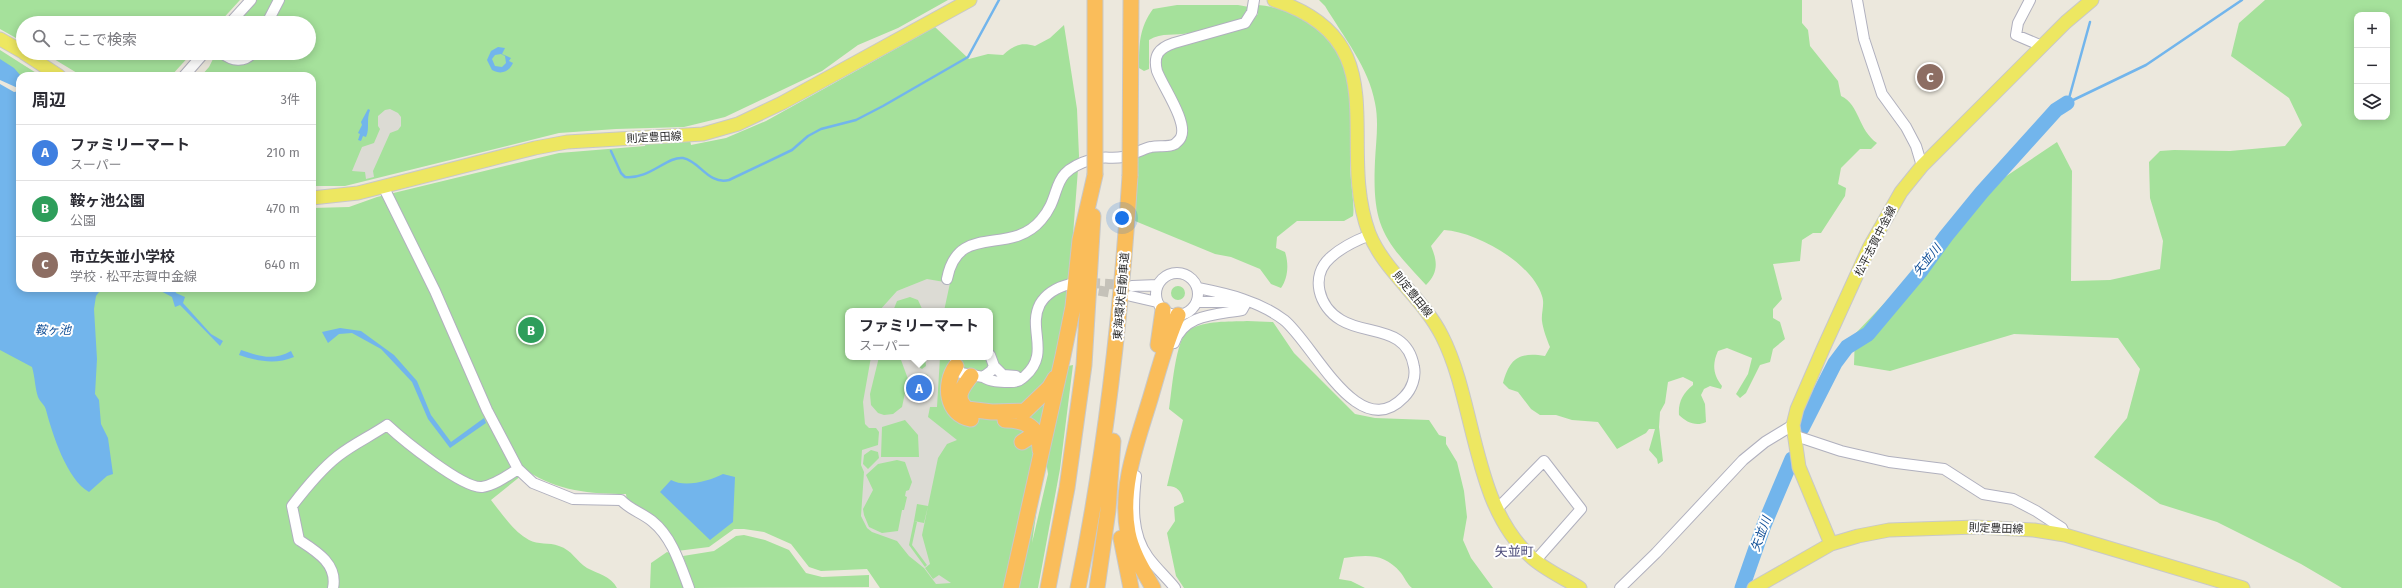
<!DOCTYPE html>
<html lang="ja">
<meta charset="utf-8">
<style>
body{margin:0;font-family:"Fira Sans","Noto Sans JP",sans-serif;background:#f7f7f7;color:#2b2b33}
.controls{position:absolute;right:12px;top:12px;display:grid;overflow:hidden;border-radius:8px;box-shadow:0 2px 10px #0003}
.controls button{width:36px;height:36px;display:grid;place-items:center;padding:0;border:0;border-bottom:1px solid #e1e1e2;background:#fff;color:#2b2b33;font:20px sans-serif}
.you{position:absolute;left:1122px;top:218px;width:14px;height:14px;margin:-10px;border:3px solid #fff;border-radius:50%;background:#1a73e8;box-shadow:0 0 0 6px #1a73e833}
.badge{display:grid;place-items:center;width:26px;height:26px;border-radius:50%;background:#b45309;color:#fff;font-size:13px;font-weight:700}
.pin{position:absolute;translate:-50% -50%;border:2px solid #fff;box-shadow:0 1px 4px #0006}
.popup{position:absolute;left:845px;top:308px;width:148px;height:52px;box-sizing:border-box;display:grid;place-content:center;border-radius:8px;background:#fff;filter:drop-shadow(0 1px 3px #0005);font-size:13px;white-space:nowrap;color:#7c7c81}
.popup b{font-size:15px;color:#2b2b33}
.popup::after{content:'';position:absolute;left:50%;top:100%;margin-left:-8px;border:8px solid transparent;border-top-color:#fff}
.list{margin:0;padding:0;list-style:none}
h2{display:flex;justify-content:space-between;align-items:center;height:52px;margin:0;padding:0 16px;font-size:17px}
h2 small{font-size:13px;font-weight:400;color:#7c7c81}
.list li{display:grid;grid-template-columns:26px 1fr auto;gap:12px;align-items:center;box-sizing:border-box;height:56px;padding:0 16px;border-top:1px solid #e1e1e2}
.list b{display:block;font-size:15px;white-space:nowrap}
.list p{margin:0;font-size:13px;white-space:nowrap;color:#7c7c81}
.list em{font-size:13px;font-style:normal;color:#7c7c81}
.icon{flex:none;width:22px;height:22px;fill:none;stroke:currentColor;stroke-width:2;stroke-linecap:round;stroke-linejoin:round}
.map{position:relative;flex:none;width:2402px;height:588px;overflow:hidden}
.search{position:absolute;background:#fff;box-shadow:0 2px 10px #0003;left:16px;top:16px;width:300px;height:44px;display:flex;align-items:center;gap:10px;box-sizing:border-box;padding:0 14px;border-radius:22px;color:#7c7c81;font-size:15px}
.panel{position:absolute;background:#fff;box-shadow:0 2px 10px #0003;left:16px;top:72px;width:300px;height:220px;border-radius:12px}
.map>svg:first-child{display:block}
</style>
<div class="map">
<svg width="2402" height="588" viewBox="0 0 2402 588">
<rect width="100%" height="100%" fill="#ece8dd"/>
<path fill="#a5e19b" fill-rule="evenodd" d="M0,0H240L219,23H23V42L0,29Z
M257,0H948L898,28L858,45L822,71L725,117L684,127L616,129L559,133L345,186H312V76H201L209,67L216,53H309V23H237Z
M1319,0H1802V23L1808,30L1810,46L1838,81L1841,96C1860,105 1858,130 1877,143L1871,149H1860L1841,168L1838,184L1846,188L1845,196L1821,233H1813L1802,240L1800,261L1773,264L1782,299L1773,309V318L1780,322L1785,339L1773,349L1770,362L1760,365L1746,393L1740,398L1736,394L1748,374L1752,358L1727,348L1718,351C1712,364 1713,375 1722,386L1721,389L1710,386L1704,389L1701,395L1705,404L1706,422C1696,427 1686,422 1679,415C1678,402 1683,393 1693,385V382L1683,377L1668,382L1665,403L1660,412L1659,427L1663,461L1658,464L1657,459L1649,450L1655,429H1649L1646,433L1617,449L1598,422L1572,420L1556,415H1540L1531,409L1518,392L1509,389L1503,383C1510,358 1519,352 1545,356L1550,347C1547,340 1543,329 1542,321C1541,313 1545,304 1542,296C1532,263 1477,232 1444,230L1431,246C1438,262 1438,273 1426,285C1383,239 1372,226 1375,161C1376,141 1379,122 1375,103C1369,68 1343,36 1325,6Z
M2265,0H2402V588H2342L2301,564L2217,522L2160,504L2094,457L2127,418L2140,369L2118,338L2014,334L1890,371L1854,365L1855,334L2005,177L2057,142L2072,171L2071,281L2110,280L2160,269L2163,241L2150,198L2149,162L2160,151L2174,150L2230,151L2285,146L2302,125L2289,98L2231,56L2239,23ZM2357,15H2387V117H2357Z
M1177,5H1238L1249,7C1248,9 1247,13 1246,15C1239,24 1202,32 1190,33C1175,36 1162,32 1149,40V69L1144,71L1139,68C1139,45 1139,28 1153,9Z
M1258,5C1299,8 1343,38 1349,82C1352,109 1350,137 1350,164C1350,178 1355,206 1353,216L1344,221H1297L1277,237L1276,248L1285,252C1289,264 1288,278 1281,288L1271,284L1260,269L1231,257L1215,254L1135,221L1137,158L1149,151L1185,139L1158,61L1166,50L1248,26L1258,14Z
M1064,25L1077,109L1079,156L1070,275L1032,543L1048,474L1046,461L1068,366L1073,365L1060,469L1038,588H880L867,569L821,571L809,567L791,544L764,532L744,529H734L709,547L677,551L627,502L626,494C590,494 558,491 527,471L491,500C502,514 513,531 529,540C538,545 549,542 559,546C572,550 576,561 587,568C598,574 611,576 617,588H0V50L41,76H20V288H312V208L349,207L377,197L559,153L645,146L646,143L690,140L691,145L726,138L766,121L935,27L969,59L988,54L1003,55C1014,45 1021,42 1035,46L1050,38ZM848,311H990V357H848Z
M44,53H192L171,76H82Z
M1171 293a7 7 0 1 1 14 0a7 7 0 1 1-14 0Z
M1247,321L1273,322L1294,353L1355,414L1375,418L1429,420L1439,435L1446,437V444L1457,462L1464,491L1467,517L1463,540L1471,558L1493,588H1412C1407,584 1405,578 1401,573C1384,553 1368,555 1344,558L1339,579L1351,581L1365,588H1184L1176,576L1167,533L1175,521L1174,507L1184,502C1181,491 1178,486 1167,486L1183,420L1169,409C1172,392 1175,338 1189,330C1206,320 1228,322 1247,321Z
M744,535L765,540L789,550L806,573L822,577L869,575V587L694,588L683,556L714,551L736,536Z
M667,552L673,554L687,588H650L651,563Z"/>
<path fill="#dcdbd4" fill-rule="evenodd" d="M390,109L398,113L401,117V126L398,130L390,133L373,171L374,177L366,179L365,172L352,171L362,147L374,143L380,129L378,126V116L385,110Z
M927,279L950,283L944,311H923L918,300L910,297L897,301L893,311H879L897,291Z
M871,357H879L870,394L871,405L878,413L884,415L893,414L902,407L908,379L901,360L903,357H917L919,367L922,369L926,366L925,357H940L937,407H930L928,417L957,440L947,444L938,458L922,535L930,564L939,575L951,583L936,584L924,568L909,556L897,541L872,532L867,528L861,516L864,472L861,465L862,450L878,445L879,432L876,428H869L865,424L863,402ZM916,373L928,375L923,401L911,399ZM905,420L918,435L919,457H881L882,427ZM871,450L878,452L879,458L868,469L863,464L864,455ZM897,460L905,462L912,482L909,490L906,491L905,496L907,497L904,510H902L898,531L882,533L869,527L864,515L863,509L873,490L866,475L878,464ZM917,504L928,506L924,523L914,521ZM914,521L917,522L912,545L927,565L925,567L909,545ZM930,564L939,575L933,579L925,568Z"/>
<path fill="#72b5ec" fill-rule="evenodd" d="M498,47L505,48L502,54L511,58L509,61L513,63C509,72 501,75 492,70L487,60L491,51ZM501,54L505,56L506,63L502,67L495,66L492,59L495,55Z
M0,59L14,68L21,76L20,288H102L96,296L94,309L97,359L95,394L99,400L101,424L108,438L113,474L107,476L89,492C67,480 52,433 46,410C45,405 40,402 38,397C35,388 35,377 32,367L0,350Z
M368,109L370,110C366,120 370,128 366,137L363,136L361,141L358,140L360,134L358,133L362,125L361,122Z
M155,288H174L176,293L185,297L183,303L211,334L223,341L220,346L180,305L175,307L172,297Z
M340,328L361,331L394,355L417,381L431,415L451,442L484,418L486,423L450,448L428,419L412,382L381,349L352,333L339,334L328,343L322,332Z
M241,350C259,356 273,361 291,351L294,357C275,365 257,361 239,355Z
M723,474L735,477L733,522L710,540L660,492L671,480C685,488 709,481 723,474Z"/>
<path fill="#ece8dd" d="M0,80L20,89V91L14,92L0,84Z"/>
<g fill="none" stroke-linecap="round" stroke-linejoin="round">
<path stroke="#72b5ec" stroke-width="2.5" d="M2068,102L2090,22
M2067,103L2146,65L2242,0
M611,151L621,173L625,177C649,180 667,156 683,158C700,161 708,185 729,180L792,150L808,136L821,129L856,120L883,106L968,57L999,0"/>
<path stroke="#72b5ec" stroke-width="15" d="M1802,428L1835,363L1847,347L1868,334L1920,272L1946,236L1982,192L2056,110L2067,103
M1742,588L1764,525L1792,459"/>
<path stroke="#c5c2b9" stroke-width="10" stroke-dasharray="10 5" stroke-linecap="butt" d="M1090,283L1126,285
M1084,288L1125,295"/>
<g stroke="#b0b0be" stroke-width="12">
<path id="minor" d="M1857,0L1864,39L1882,94L1906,127L1916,146L1922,166
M2030,0L2018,23L2016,35L2042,46
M230,23L251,0
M267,23L279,0
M222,53C232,61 244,63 253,53
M184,76L204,53
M383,186L435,291L487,410L518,469L533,483L573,499L621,500C629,509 642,513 652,521C672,537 680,564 689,588
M1156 294a21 21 0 1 1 42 0a21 21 0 1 1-42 0Z
M947,279C958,221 1010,257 1041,220C1065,192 1046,173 1093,159C1103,156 1112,159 1123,157C1132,156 1141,149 1151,147C1159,145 1168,148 1175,144C1177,142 1180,140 1181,137C1188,122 1163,87 1157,71C1153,55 1159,48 1174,43L1245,23L1252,12L1254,0
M1132,286L1158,285
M1198,288C1228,294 1259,301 1284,320C1314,344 1358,445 1404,397C1412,389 1416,377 1414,367C1407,325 1367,336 1341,320C1319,307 1309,276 1331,257C1342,247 1357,240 1370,235
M1131,296L1157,302
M1197,302H1243
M1174,343C1184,314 1215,315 1242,310L1247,301
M955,357L956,366L961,373L983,377L991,371L994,366L990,355
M994,366L1003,375L1016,376
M983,377C991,382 1000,382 1009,382C1018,382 1019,381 1025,376C1051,353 1027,329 1040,304C1047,292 1058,287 1070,284
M1793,435L1841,451L1889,462L1944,469L1983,494L2013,499L2036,511L2062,528L2065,535
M1136,476C1133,504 1131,534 1148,557C1156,568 1167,578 1175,588
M1497,509L1544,461L1581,509L1536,560
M333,588C338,564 316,551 299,540L292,506C305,489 320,470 338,456C353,444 371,436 387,425C402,439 463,489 482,487C495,485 507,476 518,469
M1620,588L1656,553L1743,460L1765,442L1793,425"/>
</g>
<g stroke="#c8c8c8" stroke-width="15">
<path id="major" d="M1274,0C1400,40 1335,142 1369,233C1384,271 1423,298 1442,336C1476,403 1472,503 1530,556C1543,569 1564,578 1580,588
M0,39L23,52
M24,53L59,76
M312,198L358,193L535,148L567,142L703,134L738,124L782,103L970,0
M1831,544L1799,467L1793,425L1797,409L1823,349L1869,248L1901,192L1922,166L2066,22L2092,0
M1754,588L1831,544L1858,536L1889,530L1976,527L2034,530L2065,535L2243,588"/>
</g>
<g stroke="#c8c8c8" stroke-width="17">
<path id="highway" d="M1158,345L1163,310
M956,366C943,384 946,415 971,419
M971,376C963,387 953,397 967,409L992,412L1025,411L1049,388L1055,378
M1005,420C1025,420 1040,427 1040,450
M1022,442L1033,435L1031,427
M1121,538L1131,588
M1011,588L1063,356L1073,307L1080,240L1095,175
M1048,588L1067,488L1084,365L1093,216
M1078,588C1106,451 1121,316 1130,176
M1097,588L1108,510L1113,441
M1153,588C1143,570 1132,553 1128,533C1119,486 1138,440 1151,396C1159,369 1166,341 1178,315"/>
</g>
<use href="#minor" stroke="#fff" stroke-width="10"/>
<use href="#major" stroke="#ede761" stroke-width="13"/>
<use href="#highway" stroke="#fabd5a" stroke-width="15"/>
<g stroke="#c8c8c8" stroke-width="17" stroke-linecap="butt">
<path id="highway-bridge" d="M1095,175V0
M1130,176L1131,0"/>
</g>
<use href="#highway-bridge" stroke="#fabd5a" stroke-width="15"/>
</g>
<g text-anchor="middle" stroke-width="4" stroke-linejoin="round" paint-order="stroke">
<g font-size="11" fill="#2a2a2a" stroke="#fff">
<text transform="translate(654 137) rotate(-3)" y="4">則定豊田線</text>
<text transform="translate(1875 241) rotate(-63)" y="4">松平志賀中金線</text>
<text transform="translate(1413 294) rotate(51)" y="4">則定豊田線</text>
<text transform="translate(1121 296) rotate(-85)" y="4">東海環状自動車道</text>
<text transform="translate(1996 528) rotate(2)" y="4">則定豊田線</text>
</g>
<g font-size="12" font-style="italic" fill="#115098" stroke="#fff">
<text transform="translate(1927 260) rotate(-51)" y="4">矢並川</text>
<text x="53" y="334">鞍ヶ池</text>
<text transform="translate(1761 534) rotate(-70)" y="4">矢並川</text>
</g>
<g font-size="13" fill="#4c4c7a" stroke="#fff">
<text x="1514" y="556">矢並町</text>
</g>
</g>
</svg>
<div class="controls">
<button>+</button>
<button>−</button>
<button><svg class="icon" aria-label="layers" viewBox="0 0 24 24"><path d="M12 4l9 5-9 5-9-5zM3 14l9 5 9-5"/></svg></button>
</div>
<div class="you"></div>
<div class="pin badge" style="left:919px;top:388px;background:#3f7fe0">A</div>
<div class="popup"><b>ファミリーマート</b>スーパー</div>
<div class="pin badge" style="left:531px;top:330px;background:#2e9e5b">B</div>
<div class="pin badge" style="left:1930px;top:77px;background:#8d6e63">C</div>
<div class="search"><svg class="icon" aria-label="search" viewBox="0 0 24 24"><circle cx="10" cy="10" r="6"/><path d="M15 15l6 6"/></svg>ここで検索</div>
<section class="panel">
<h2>周辺<small>3件</small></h2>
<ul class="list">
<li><span class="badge" style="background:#3f7fe0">A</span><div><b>ファミリーマート</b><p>スーパー</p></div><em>210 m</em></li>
<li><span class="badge" style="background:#2e9e5b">B</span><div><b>鞍ヶ池公園</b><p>公園</p></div><em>470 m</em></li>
<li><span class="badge" style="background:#8d6e63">C</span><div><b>市立矢並小学校</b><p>学校 · 松平志賀中金線</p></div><em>640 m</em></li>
</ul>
</section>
</div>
